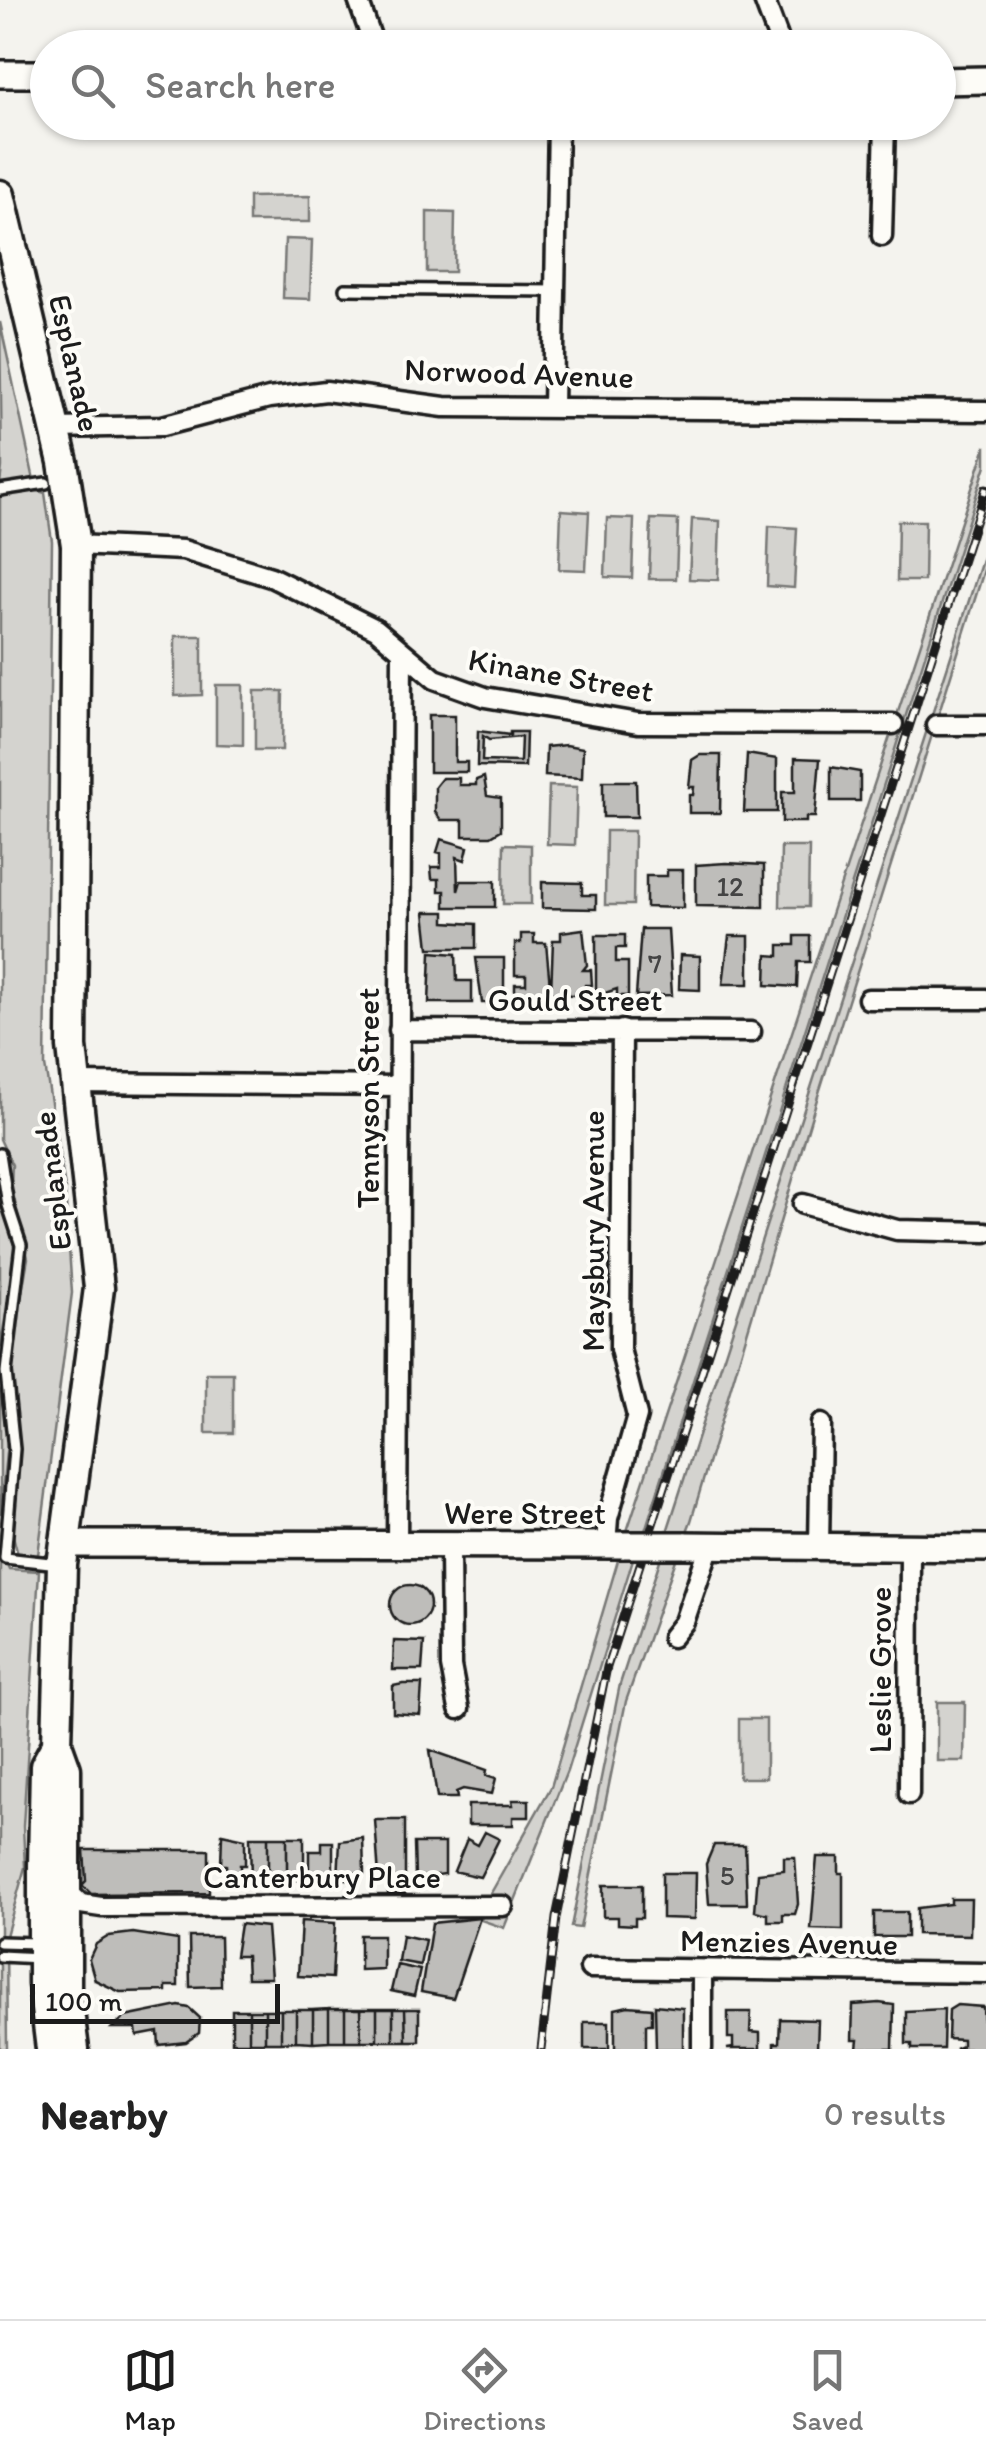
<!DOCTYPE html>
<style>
body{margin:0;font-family:Itim,sans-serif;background:#f2f2f2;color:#222}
.scale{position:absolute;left:30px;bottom:25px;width:250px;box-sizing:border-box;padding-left:10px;border:5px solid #1c1c1c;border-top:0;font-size:28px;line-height:35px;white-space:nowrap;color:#1c1c1c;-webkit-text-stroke:8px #fdfcf7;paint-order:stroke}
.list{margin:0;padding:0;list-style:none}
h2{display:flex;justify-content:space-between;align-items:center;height:130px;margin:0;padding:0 40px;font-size:42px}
h2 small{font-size:32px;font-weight:400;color:#767676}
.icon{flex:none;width:55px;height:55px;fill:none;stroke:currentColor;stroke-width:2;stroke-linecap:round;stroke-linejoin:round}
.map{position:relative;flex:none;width:986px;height:2049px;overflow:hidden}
.search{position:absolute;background:#fff;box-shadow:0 2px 8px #0004;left:30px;right:30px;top:30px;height:110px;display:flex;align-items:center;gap:25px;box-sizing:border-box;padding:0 35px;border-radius:55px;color:#767676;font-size:38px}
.sheet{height:270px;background:#fff}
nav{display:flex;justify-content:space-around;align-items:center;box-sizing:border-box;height:140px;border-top:2px solid #e0e0e0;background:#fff;font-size:28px;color:#767676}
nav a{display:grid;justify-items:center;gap:5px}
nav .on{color:#1c1c1c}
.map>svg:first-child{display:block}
</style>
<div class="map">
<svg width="986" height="2049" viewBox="0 0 986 2049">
<rect width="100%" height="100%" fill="#f4f3ee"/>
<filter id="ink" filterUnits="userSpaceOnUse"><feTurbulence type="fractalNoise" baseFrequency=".01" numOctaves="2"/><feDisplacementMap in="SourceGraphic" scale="20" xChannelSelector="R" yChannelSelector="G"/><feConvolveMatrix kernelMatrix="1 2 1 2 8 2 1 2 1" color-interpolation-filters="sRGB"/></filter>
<g filter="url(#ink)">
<path fill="#d4d3cf" stroke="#787876" stroke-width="2.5" d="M310,196V222H249V197Z
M427,212L455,213L454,272H427Z
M285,239L312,240L310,299L283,298Z
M0,322L34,480L0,484L2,467Z
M986,446V465L644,1534L627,1531Z
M35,490L45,493L52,541L45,1066L65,1188L72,1293L38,1555H18L11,1528L18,1463L10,1361L28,1258L11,1185L12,1165L0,1139V496Z
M561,510L589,512L586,570L559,569Z
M607,518L634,519L632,578L605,577Z
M651,519L678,520L676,579H649Z
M692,519L720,521L718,580L689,579Z
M898,521H925L924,581H897Z
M769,526L797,528L794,588L767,586Z
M986,548V564L812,1115L691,1521L686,1534L666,1535Z
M175,636H202V695L175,696Z
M216,685H243V745L216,744Z
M255,691H283L282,750H255Z
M549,786L577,787L575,845L547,844Z
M606,831H634L633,905H605Z
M504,844L531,845V904H503Z
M781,847H809L808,907H780Z
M0,1198L17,1255L0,1347Z
M206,1373H233V1433H206Z
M0,1389L8,1433L0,1514Z
M0,1547L9,1569L39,1571L23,1826L25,1867L6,1936L7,2049H0Z
M662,1554L677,1557L626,1701L580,1928L571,1927L620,1684Z
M634,1556L567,1771L504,1928L481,1920L491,1893L551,1787L619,1557Z
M937,1702H965L964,1761H937Z
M739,1719H766V1778H739Z"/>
<path fill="#bebdba" stroke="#1c1c1c" stroke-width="2.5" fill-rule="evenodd" d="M429,715H455V762H467V772H429Z
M478,731L510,735V732H526L525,767L477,766ZM483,736L489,740L521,737L520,762L482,761Z
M566,745L583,748L582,778L545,776L546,747Z
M747,754L777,759V812H744Z
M700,755H721L720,813H689V795H693L694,787H689L692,760Z
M795,758L820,759L815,817H806V822H782V792H795Z
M831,767L860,772V801H831Z
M484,777L487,796L501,798V830L491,836H463V820H441L435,812V787L442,778H459V785H476V780Z
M603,781H636L637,817H603Z
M441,839L468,847L465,860L457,857L458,891L461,881H495V907H445V891H439V879H432L431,867H441V853L437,852Z
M726,863L764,865V907L696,906V865Z
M667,870H683V908L646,907V876H667Z
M542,882L582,883V895H596V909L542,908Z
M425,912H445V922L476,924V948H429Z
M583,929L587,965L583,970H591L592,985H585L583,996L551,993L553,940H561V932Z
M641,929H668L672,995L636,996Z
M521,934H534V943H546L551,997H515V984H526V975H515V943H521Z
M596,935H625V948H616V962H628V996H617V989L596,996Z
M729,936H749V984H723Z
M795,936H810V962H798L797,987L766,985L767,955L779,956V945H795Z
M431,952L456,954L457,981H472V1003H429Z
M680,955L700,956V990L679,989Z
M476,958H504V1003H482Z
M390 1605a20 20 0 1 1 40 0a20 20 0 1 1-40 0Z
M394,1641L424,1642L422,1670H393Z
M403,1684H422L420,1715L393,1713V1686Z
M430,1750L487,1770L486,1775L496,1778L492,1794L463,1789L456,1792L457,1798H437Z
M512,1800H529V1817H513V1825H468V1805H513Z
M375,1820H405V1893L388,1894V1877H379Z
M485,1832L499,1839L480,1877L454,1871L467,1839L478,1845Z
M222,1834L245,1839V1865H240V1876L227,1877L226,1865H221Z
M250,1837H268V1880H251Z
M268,1837H287V1881H268Z
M287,1837H304V1880H287Z
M363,1838L364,1873H353V1879H338L340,1841Z
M322,1842H333V1871L309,1875V1851H322Z
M414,1843H445V1874L415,1878Z
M714,1845H745L747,1904H709L706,1864Z
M84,1850H209V1893L91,1894L82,1885L86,1881Z
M784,1857H795L798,1904L795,1914H783V1921H768V1914L755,1911L758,1873L784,1870Z
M817,1857H839V1873H843V1930L811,1929Z
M662,1873H696L695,1919L662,1918Z
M603,1885H642V1918H635V1925L618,1924V1917H603Z
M951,1899H971L970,1935L917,1934V1908L951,1904Z
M874,1912H907V1937H874Z
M480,1918L453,1998L421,1992L432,1923Z
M301,1921L335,1923L332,1978L298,1976Z
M240,1924L267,1927L271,1978H247L246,1956H235Z
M133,1933L178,1940V1986H166V1991L120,1992L95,1980L89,1959L96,1944L109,1936Z
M360,1935H383V1969L360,1970Z
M402,1935L425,1940L420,1965L398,1961Z
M189,1937H220L221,1986L190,1987Z
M397,1965L420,1970L414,1996L391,1991Z
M879,2003L894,2005L893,2049H857L858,2040H852L853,2005Z
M655,2005L683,2008V2049H656Z
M957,2005L983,2007L985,2049H955L962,2046V2040L948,2039L949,2010Z
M179,2006L189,2008L200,2018L199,2033L186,2042L159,2045L158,2032L137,2036L136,2028H112L125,2017Z
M628,2006L652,2008V2024H646V2049H615V2009Z
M329,2009V2041L313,2042V2010Z
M329,2009H345V2041H329Z
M345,2009H360L361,2041H345Z
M360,2009H377V2041H361Z
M377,2009H393V2041H377Z
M393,2009H405L406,2041H393Z
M405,2009H419V2041H406Z
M944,2009L943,2049H912V2044H906V2011Z
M232,2010H249V2042H232Z
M249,2010H265V2042H249Z
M265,2010H281V2042H265Z
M281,2010H296V2041L281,2042Z
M296,2010H313V2042L296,2041Z
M728,2012H751L750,2032L760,2033V2049H727L733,2048V2038H728Z
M780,2019L818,2020L817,2049H774V2043H779Z
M584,2022H609V2049H584Z"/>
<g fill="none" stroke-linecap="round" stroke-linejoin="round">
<g stroke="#1c1c1c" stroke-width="16">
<path id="lane" d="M345,289L556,291
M0,490L46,483
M0,1154L8,1205L21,1245L6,1372L14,1449L5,1558L59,1564
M0,1942L37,1943
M0,1956L40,1958"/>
</g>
<g stroke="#1c1c1c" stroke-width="25">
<path id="street" d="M358,0L375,48
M764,0L782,48
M882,236L885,122
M553,407L558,122
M55,428L162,426L269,398L326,391L444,407L986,411
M76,545L183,550L271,577L376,629L435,679L485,697L638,723L893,724
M936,725H986
M868,999H986
M399,1030L751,1032
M75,1083L398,1086
M803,1204L897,1230L986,1232
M606,1544L608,1518L637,1416L620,1349L622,1030
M397,1546L402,651
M450,1546L451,1666L459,1709
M819,1546L821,1424
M672,1637L684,1622L710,1545
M909,1794L910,1547
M65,1889L81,1904L101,1907L503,1906
M590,1968L986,1973
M702,2049V1970"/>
</g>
<g stroke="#1c1c1c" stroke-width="32">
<path id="secondary" d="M0,74H48
M938,81L986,80
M65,1544L624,1545
M684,1545L986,1548"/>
</g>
<g stroke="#1c1c1c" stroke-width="35">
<path id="primary" d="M0,195L63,462L76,545L72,1047L99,1288L62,1565L57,1744L66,1769V1989L74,2049
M51,2049L43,1984V1865L45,1766L57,1744"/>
</g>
<use href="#lane" stroke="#fdfcf7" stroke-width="9"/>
<use href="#street" stroke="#fdfcf7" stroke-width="18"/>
<use href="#secondary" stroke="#fdfcf7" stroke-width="25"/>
<use href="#primary" stroke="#fdfcf7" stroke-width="28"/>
<g stroke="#1c1c1c" stroke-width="9">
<path id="rail" d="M541,2049L556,1918L607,1667L986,488"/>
</g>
<use href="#rail" stroke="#fdfcf7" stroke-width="5" stroke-dasharray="15" stroke-linecap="butt"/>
<g stroke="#1c1c1c" stroke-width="32" stroke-linecap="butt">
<path id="secondary-bridge" d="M624,1545H684"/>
</g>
<use href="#secondary-bridge" stroke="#fdfcf7" stroke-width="25"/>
</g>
</g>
<g text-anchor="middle" stroke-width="8" stroke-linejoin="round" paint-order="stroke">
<g font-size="28" fill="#444">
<text x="730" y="896">12</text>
<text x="655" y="973">7</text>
<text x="727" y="1885">5</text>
</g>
<g font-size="32" fill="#1c1c1c" stroke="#fdfcf7">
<text transform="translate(75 363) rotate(77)" y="11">Esplanade</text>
<text transform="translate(519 373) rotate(2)" y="11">Norwood Avenue</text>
<text transform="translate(561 675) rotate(10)" y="11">Kinane Street</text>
<text x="575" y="1011">Gould Street</text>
<text transform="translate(368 1098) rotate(-90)" y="11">Tennyson Street</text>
<text transform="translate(52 1181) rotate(-97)" y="11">Esplanade</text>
<text transform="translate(593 1231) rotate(-90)" y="11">Maysbury Avenue</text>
<text x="525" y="1524">Were Street</text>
<text transform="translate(880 1670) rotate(-90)" y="11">Leslie Grove</text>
<text x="322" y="1888">Canterbury Place</text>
<text transform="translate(789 1942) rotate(1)" y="11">Menzies Avenue</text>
</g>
</g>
</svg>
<div class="scale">100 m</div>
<div class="search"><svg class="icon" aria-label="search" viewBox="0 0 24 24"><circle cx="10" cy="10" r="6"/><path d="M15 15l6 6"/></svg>Search here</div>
</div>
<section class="sheet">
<h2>Nearby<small>0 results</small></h2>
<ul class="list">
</ul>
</section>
<nav>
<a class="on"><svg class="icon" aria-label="map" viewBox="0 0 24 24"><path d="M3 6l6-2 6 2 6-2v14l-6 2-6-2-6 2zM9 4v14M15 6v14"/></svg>Map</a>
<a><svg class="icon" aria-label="directions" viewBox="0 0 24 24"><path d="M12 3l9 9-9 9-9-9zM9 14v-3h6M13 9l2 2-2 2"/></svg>Directions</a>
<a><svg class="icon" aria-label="saved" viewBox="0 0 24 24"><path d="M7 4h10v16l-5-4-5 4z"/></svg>Saved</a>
</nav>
